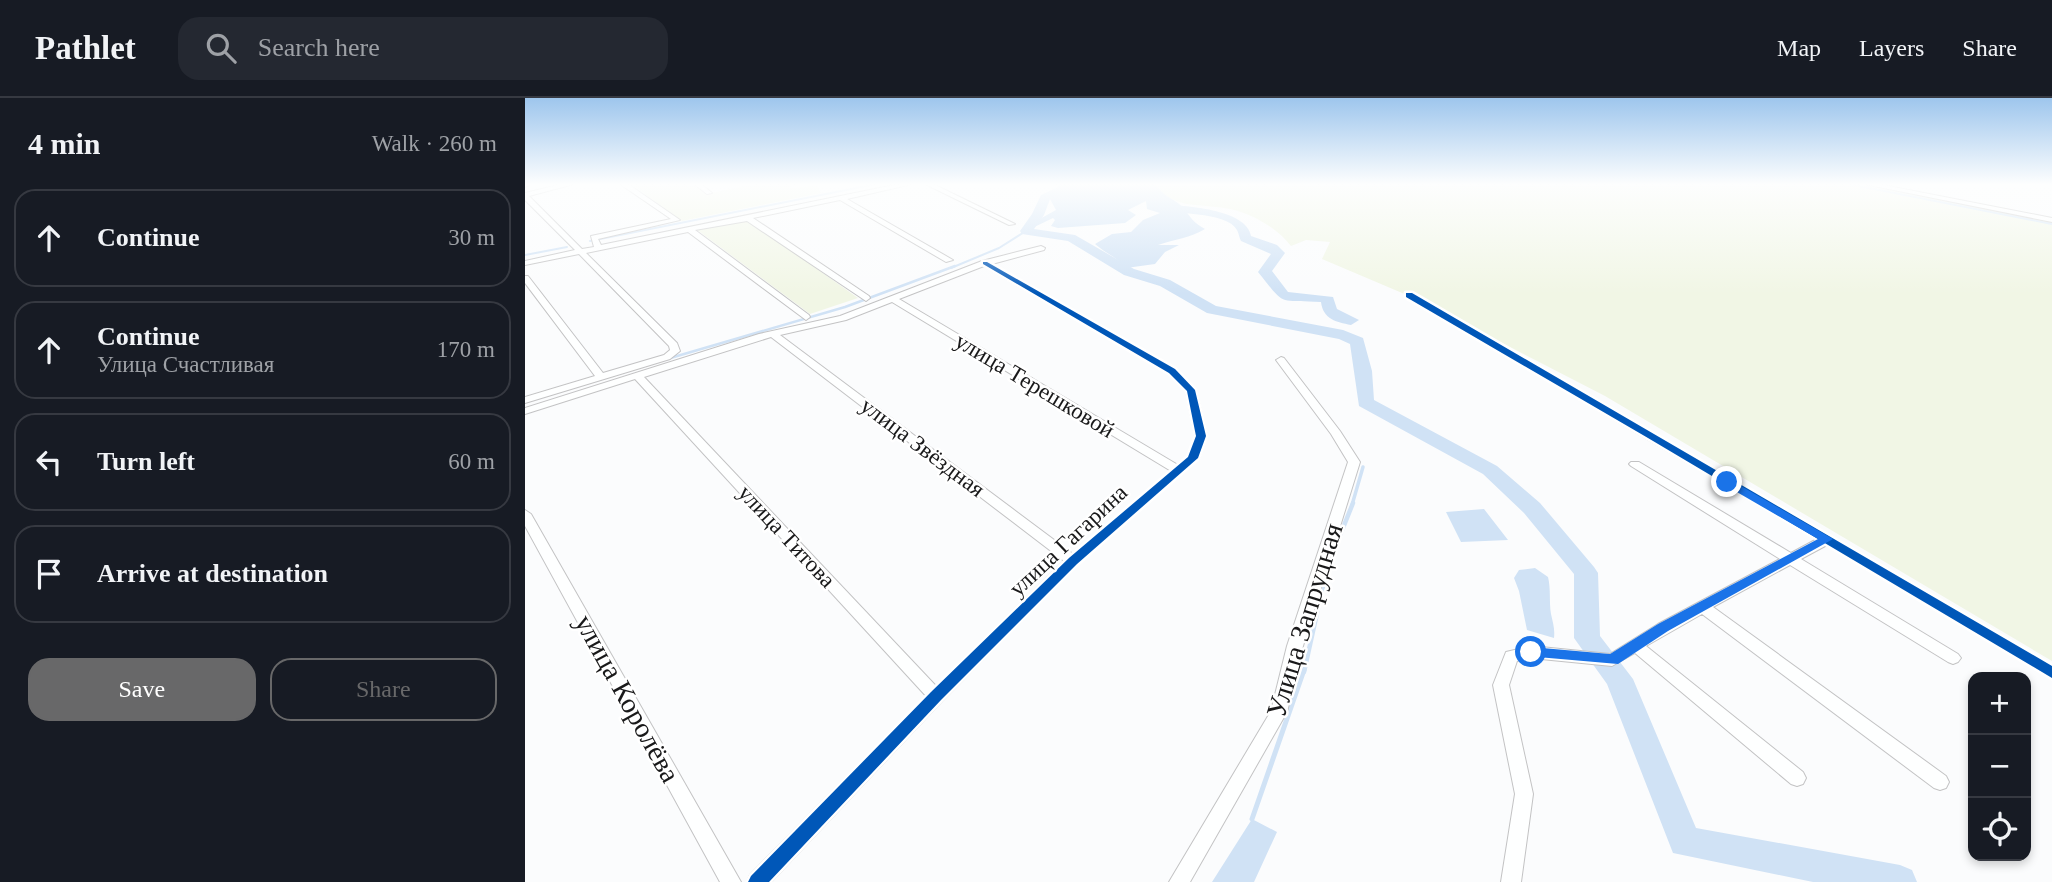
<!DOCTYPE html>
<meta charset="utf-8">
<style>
body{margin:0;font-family:Georgia,serif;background:#242831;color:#f1f3f6}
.controls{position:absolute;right:21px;bottom:21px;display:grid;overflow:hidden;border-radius:14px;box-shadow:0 4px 10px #0003}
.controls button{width:63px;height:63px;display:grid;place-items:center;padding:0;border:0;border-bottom:2px solid #363941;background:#171b24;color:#f1f3f6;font:35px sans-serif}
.stop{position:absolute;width:21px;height:21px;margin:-16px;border:5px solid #1a73e8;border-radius:50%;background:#fff}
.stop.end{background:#1a73e8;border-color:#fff;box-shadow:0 2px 7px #0008}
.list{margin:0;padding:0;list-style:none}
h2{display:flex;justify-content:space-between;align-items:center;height:91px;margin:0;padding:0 28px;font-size:30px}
h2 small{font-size:23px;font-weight:400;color:#9ea1a6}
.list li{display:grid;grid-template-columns:46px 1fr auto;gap:21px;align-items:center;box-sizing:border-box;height:98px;margin:0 14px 14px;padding:0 14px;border:2px solid #363941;border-radius:21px}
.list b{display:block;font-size:26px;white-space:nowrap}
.list p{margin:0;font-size:23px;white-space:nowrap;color:#9ea1a6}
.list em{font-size:23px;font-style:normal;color:#9ea1a6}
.actions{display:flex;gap:14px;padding:21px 28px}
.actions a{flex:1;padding:16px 0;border:2px solid #686869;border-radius:21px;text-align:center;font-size:24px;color:#686869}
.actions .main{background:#686869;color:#fff}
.icon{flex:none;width:38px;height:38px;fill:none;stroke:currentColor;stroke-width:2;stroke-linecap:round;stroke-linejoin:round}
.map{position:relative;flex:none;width:1527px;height:784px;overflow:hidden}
header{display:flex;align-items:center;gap:42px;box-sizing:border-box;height:98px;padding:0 35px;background:#171b24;border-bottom:2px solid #363941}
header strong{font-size:33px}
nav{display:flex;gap:38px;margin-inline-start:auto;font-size:24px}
.search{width:490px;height:63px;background:#242831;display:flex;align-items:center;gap:18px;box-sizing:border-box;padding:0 24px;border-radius:21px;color:#9ea1a6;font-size:26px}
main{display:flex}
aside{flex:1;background:#171b24}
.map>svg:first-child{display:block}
</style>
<header>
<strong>Pathlet</strong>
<div class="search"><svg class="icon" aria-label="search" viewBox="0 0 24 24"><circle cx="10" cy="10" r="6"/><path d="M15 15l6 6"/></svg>Search here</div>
<nav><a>Map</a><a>Layers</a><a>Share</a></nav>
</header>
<main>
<aside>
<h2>4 min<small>Walk · 260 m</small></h2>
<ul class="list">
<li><svg class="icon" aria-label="ahead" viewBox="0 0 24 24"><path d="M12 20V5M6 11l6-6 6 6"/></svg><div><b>Continue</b></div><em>30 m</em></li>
<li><svg class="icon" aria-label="ahead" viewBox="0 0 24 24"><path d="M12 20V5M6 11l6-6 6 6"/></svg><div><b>Continue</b><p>Улица Счастливая</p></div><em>170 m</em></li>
<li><svg class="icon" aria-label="left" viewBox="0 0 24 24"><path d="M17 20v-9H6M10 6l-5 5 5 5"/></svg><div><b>Turn left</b></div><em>60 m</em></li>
<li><svg class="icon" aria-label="arrive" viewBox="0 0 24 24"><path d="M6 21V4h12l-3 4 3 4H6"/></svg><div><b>Arrive at destination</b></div></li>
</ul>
<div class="actions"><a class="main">Save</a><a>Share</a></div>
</aside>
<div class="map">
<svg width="1527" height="784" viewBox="0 0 1527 784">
<rect width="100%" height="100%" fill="#fbfcfd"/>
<path fill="#f1f6e5" d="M106,86H166L181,96L229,86H270L264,90L292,88L296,95L157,123Z
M1339,86L1527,124V563L1080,298L896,203L797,161L805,144L781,142L766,148C752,130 728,116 705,111C675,105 649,112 631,87Z
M223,122L333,200L285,216L171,131Z"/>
<path fill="#d0e2f5" d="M531,86H631C640,101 651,100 660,112C667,121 669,125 680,131C665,140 650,141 633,147H654L640,154L630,166L601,170C592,159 580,155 570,146L587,136L606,134L618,122L635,115L622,111L621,103L603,112L611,117L600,125L533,130L526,128L530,122L528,120L501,133L511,123L531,112L525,101L535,89Z
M959,411L983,442L936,444L921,414Z
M1010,470L1023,479C1026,491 1024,504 1026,516C1028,525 1030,531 1029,540L1002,532L994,493L989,480L994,472Z
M727,721L752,734L729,784H687Z"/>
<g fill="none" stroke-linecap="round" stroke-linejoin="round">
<path stroke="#d0e2f5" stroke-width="2" d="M1324,86L1527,126
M65,143L351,86
M0,157L42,149
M426,170L474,150L501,133"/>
<path stroke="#d0e2f5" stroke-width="2.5" d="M142,261L320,209L430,168"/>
<path stroke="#d0e2f5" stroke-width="3.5" d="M827,407L838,369"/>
<path stroke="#d0e2f5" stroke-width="4.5" d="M779,574L802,470L828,405"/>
<path stroke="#d0e2f5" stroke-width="5" d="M727,721L779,572"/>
<path fill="#d0e2f5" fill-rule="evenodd" d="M533,86H543L544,91L525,101L519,117L509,131L550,137L609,171L645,182L691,208L818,232L838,240L847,273L849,302L972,368L1015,405L1069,469L1073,475L1075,538L1108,581L1171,730L1375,767L1387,772L1392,784H1288L1148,755L1082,586L1049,540V476L999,415L958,376L834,308L825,246L814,241L682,215L635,188L599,177L543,143L497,136L495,133L507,116L516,97L533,89Z
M586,86C603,86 627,91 636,107C658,107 722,111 726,138L752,147L760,155L747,173L763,194L808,199L812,211L834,222L826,227C811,224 798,221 796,204C752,201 762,210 733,174L746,156L716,143C714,139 714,136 712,132C702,113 646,116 628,112L623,103Z"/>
<g stroke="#c3c3c4" stroke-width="2">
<path id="minor" d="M0,86H6L0,89Z
M37,86H49L4,98L57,151L69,149L66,138L146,121L95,86H103L155,122L73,141L76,147L374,86H387L322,101L428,162L421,164L315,102L228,120L344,198L345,200L341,203L222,123L170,132L284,217L285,219L281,222L163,134L61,155L152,245L155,253L145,261L0,305V299L70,278L0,185V178H3L78,275L139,257L145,252L144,248L54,156L0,167V163L50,152L0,102V95Z
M169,86H176L187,95L182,96Z
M400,86H408L490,126L484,127Z
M1339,86H1353L1527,120V124Z
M516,148L520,150L519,152L467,166L651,271L671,292L682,338L674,360L553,466L417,603L246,784H222L225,777L401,598L110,281L0,316V310L234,236L315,218L457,163ZM459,168L643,275L661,293L670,338L663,359L653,367L374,201ZM367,204L646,373L548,456L255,237L321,222ZM246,239L539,463L411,588L119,279Z
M881,195H887L1527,567V581L1302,447L1276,461L1433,556L1436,560L1433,564L1428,566L1423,564L1265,467L1188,509L1421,678L1424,684L1421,690L1415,692L1409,690L1177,516L1121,548L1278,674L1281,680L1278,686L1272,688L1266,686L1110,555L1087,568L1006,560L992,563L984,587L1008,696L996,784H976L990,696L968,587L981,554L1006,548L1085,556L1133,526L1255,461L1106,368L1104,366L1106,364H1114L1266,455L1292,441L881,199Z
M756,259L759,260L815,333L835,364L778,548L762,614L665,784H644L746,613L762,548L823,364L806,336L751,262Z
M0,412L6,416L216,784H195L0,428Z"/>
</g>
<use href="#minor" fill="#feffff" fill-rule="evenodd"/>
<g stroke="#fff" stroke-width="5">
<path id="cycleway" d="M458,164H462L650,271L670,292L681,338L673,360L552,466L416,602L244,784H223L226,778L406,594L544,460L663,359L671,338L662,293L644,275L458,166Z
M881,195H887L1527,568V580L1123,340L881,199Z"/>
</g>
<use href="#cycleway" fill="#0057b8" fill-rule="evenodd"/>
</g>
<linearGradient id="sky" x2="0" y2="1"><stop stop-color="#9ec6ed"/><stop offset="0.44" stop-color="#fdfefe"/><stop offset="1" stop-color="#fdfefe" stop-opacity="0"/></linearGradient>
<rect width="1527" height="196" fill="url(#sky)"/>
<path fill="#1a73e8" d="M1202,380L1308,441L1143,533L1093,566L1001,558L999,554L1006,549L1085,556L1133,526L1293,441L1198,386L1197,384Z"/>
<g text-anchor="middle" stroke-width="5" stroke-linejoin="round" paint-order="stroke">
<g font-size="23" fill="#19191a" stroke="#fff">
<text transform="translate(510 287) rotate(31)" y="8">улица Терешковой</text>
<text transform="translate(398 349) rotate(37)" y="8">улица Звёздная</text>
<text transform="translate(262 438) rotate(47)" y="8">улица Титова</text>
<text transform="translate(543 442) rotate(-43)" y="8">улица Гагарина</text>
</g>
<g font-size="28" fill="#19191a" stroke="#fff">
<text transform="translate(779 522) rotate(-73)" y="10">Улица Запрудная</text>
<text transform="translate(103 600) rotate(61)" y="10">улица Королёва</text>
</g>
</g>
</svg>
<div class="controls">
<button>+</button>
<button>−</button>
<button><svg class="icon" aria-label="locate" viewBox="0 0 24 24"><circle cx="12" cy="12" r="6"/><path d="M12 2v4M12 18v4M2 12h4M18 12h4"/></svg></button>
</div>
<div class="stop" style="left:1006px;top:554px"></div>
<div class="stop end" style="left:1202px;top:384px"></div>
</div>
</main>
